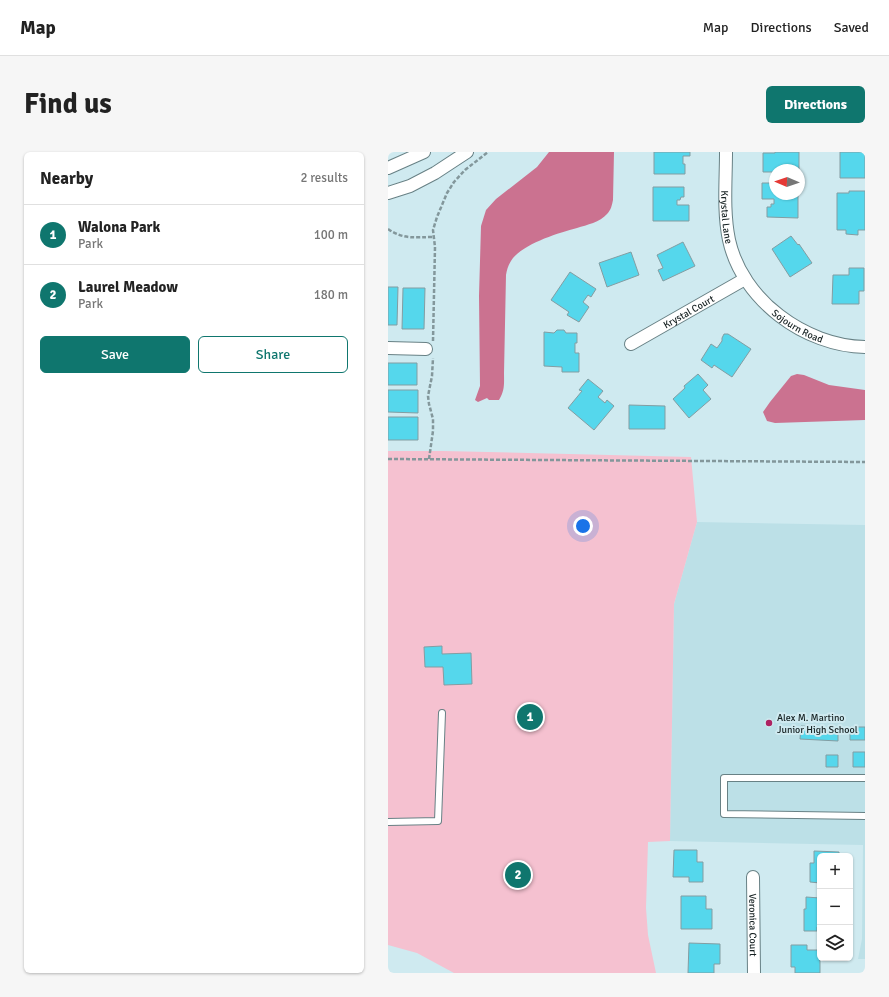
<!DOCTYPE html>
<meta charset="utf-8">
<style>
body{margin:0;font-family:Signika,sans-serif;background:#f6f6f6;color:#222}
.controls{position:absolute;right:12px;bottom:12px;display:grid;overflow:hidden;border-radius:6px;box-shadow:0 1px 3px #0004}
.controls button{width:36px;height:36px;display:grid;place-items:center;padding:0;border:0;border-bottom:1px solid #e0e0e0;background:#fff;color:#222;font:20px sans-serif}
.compass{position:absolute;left:381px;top:12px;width:36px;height:36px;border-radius:50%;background:#fff;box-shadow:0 1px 3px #0004;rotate:272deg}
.you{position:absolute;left:195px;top:374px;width:14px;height:14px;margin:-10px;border:3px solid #fff;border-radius:50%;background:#1a73e8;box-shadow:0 0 0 6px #1a73e833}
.badge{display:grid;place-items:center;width:26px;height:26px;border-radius:50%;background:#0f766e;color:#fff;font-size:13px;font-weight:700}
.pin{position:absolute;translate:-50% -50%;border:2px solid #fff;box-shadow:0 1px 4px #0006}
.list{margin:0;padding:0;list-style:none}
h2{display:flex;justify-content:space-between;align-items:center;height:52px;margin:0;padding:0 16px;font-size:17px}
h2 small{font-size:13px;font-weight:400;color:#767676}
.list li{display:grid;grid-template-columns:26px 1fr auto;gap:12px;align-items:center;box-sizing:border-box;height:60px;padding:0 16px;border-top:1px solid #e0e0e0}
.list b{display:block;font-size:15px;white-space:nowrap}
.list p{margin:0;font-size:13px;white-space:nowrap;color:#767676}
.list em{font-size:13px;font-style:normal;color:#767676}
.actions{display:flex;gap:8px;padding:12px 16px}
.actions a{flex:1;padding:9px 0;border:1px solid #0f766e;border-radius:6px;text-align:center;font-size:14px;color:#0f766e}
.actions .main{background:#0f766e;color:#fff}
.icon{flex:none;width:22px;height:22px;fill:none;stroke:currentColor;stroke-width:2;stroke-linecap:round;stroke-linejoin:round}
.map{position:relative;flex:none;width:477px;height:821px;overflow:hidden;border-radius:6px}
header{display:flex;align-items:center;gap:24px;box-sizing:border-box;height:56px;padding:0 20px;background:#fff;border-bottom:1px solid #e0e0e0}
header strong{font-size:19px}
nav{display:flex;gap:22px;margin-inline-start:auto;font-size:14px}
.intro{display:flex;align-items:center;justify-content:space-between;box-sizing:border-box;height:96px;padding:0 24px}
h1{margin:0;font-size:28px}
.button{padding:10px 18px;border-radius:6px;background:#0f766e;color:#fff;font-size:14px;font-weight:700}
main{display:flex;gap:24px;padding:0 24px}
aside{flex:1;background:#fff;border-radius:6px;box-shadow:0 1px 3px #0004}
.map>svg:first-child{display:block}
</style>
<header>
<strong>Map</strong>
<nav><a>Map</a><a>Directions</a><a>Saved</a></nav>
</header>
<div class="intro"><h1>Find us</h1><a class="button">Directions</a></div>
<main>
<aside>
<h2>Nearby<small>2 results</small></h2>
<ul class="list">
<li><span class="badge">1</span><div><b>Walona Park</b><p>Park</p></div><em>100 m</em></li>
<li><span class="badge">2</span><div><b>Laurel Meadow</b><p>Park</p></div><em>180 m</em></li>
</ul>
<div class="actions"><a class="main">Save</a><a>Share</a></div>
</aside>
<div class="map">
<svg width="477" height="821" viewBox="0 0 477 821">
<rect width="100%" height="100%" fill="#cfeaf0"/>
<path fill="#bce0e7" d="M309,370L477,373V807H470L474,787L475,693L282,689L286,452Z"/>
<path fill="#f5c1d0" d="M0,299H55L303,305L309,370L286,452L282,689L260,690L258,756L260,783L268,821H66L29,801L0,793Z"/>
<path fill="#cb7290" d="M161,0H226L225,48C224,53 223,58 219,62C212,70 199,73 189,76C170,81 138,91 125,106C121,111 119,117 118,123L116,221C116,232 117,238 111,248H101L99,246L90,250L87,248L92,234L91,144L93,74L98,58L108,47L149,15Z
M409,222L416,223L441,233L477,238V268L387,271L379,269L375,260L382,250L403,224Z"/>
<path fill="#55d7ec" stroke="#839da2" d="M266,0H302V4H295V12H297V22H266Z
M387,0H411V17H388V18H387V20H375V1H387Z
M452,0H477V26H452Z
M374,31H387V42H410V66L379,65V55H383V52H386V47H374Z
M265,35H296V45H293L292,48H289V53H301V69H265Z
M461,39H477V78H470V83L458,82V78H449V41H461Z
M403,84L410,93L411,92L424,111L402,125L384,97Z
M295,90L307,114L275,129L270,118L275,116L269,103Z
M243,100L251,123L219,135L211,111Z
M461,116H476V139H471V152H444L445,123H461Z
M182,120L208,137L203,145L200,143L195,150L201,155L191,170L179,163L181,160L163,148Z
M0,135H10L9,173H0Z
M15,136H37L36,177H14Z
M169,178H176L178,181H189V191H187V201H191V220H174V215L156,214V180L166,181Z
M336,182H340L363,197L344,225L326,213L324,216L313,208L323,192L329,196L334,189V186Z
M0,211H29V233H0Z
M310,222L320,233L315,238L323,247L301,266L285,247L297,236L296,234Z
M200,227L215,239L210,245L217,251L219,248L226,254L206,278L180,256L194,239L191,238Z
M0,238H30V261L0,260Z
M241,253L277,254V277H241Z
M0,265H30V288H0Z
M54,494V502L83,501L84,532L56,533L55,515H37L36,495Z
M413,574L450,576V589L412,587Z
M462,575H477V588H462Z
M465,600H477V615H465Z
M438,603H450V615H438Z
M286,698H309V710H315V730H301V725H285Z
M426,699L451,700V704H432V731L422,730V711H426Z
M293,744H318V757H324V777H293Z
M418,745L432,746V775H429V779H416V757H418Z
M301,791L332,792V812H326V821H300Z
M403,793H419V798H432V821H407V815H403Z"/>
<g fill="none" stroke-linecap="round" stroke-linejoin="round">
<g stroke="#688185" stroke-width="8">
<path id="lane" d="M477,626H336V662L477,664
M0,670L50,669L54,561"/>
</g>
<g stroke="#688185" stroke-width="14">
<g id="street">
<path id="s1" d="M338,0C338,29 335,59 341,88C354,148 417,194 477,195"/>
<path d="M0,16L36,0"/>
<path d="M0,41L22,34L47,21L79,0"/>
<path id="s2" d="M243,192L357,127"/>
<path d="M0,196L38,197"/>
<path id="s3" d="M365,725L366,821"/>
</g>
</g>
<path stroke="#83979b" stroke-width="2.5" stroke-dasharray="4 2" stroke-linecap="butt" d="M0,77C16,88 27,85 46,85
M45,189L47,95L45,78L49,65L59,41L66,30L77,18L100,0
M0,307L477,310
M41,307L45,279V267L41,252L40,244L44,224L45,206"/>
<use href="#lane" stroke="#fff" stroke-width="6"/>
<use href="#street" stroke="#fff" stroke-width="12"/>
</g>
<circle fill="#ad2261" stroke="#cfeaf0" stroke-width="1.5" cx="381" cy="571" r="4"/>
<g text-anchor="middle" stroke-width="4" stroke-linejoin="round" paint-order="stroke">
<g font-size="10" fill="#152021" stroke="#cfeaf0">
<text dy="4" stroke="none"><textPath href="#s1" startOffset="65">Krystal Lane</textPath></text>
<text dy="4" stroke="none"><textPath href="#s2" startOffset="66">Krystal Court</textPath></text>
<text dy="4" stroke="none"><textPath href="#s1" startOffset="202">Sojourn Road</textPath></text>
<text dy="4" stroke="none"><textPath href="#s3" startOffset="48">Veronica Court</textPath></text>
</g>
<g font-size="10" fill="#152021" stroke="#cfeaf0" text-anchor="start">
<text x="389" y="569">Alex M. Martino<tspan x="389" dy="12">Junior High School</tspan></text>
</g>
</g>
</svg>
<div class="controls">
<button>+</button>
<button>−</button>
<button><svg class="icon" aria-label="layers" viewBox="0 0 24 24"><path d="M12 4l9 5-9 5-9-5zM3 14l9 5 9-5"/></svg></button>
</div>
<svg class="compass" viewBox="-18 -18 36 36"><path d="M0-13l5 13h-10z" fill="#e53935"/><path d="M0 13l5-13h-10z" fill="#767676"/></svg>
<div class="you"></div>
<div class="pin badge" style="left:142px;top:565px">1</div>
<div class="pin badge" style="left:130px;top:723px">2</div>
</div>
</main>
